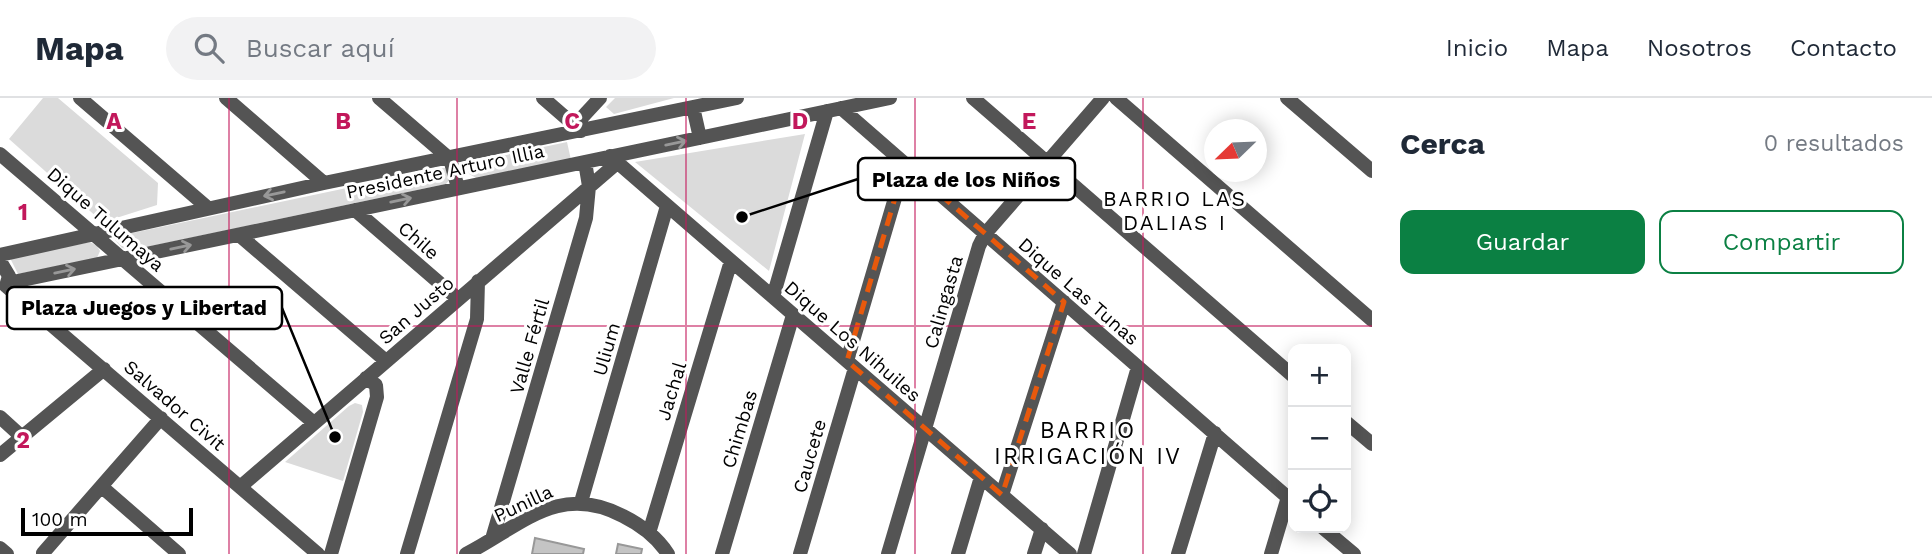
<!DOCTYPE html>
<html lang="es">
<meta charset="utf-8">
<style>
body{margin:0;font-family:"Work Sans",sans-serif;background:#f2f2f3;color:#1f2937}
.controls{position:absolute;right:21px;bottom:21px;display:grid;overflow:hidden;border-radius:14px;box-shadow:0 4px 18px #0003}
.controls button{width:63px;height:63px;display:grid;place-items:center;padding:0;border:0;border-bottom:2px solid #e0e1e3;background:#fff;color:#1f2937;font:35px sans-serif}
.compass{position:absolute;left:1204px;top:21px;width:63px;height:63px;border-radius:50%;background:#fff;box-shadow:0 4px 18px #0003;rotate:247deg}
.scale{position:absolute;left:21px;bottom:18px;width:172px;box-sizing:border-box;padding-left:7px;border:4px solid #000;border-top:0;font-size:19px;line-height:24px;white-space:nowrap;color:#000;-webkit-text-stroke:5px #fff;paint-order:stroke}
.list{margin:0;padding:0;list-style:none}
h2{display:flex;justify-content:space-between;align-items:center;height:91px;margin:0;padding:0 28px;font-size:30px}
h2 small{font-size:23px;font-weight:400;color:#747a83}
.actions{display:flex;gap:14px;padding:21px 28px}
.actions a{flex:1;padding:16px 0;border:2px solid #0b8043;border-radius:14px;text-align:center;font-size:24px;color:#0b8043}
.actions .main{background:#0b8043;color:#fff}
.icon{flex:none;width:38px;height:38px;fill:none;stroke:currentColor;stroke-width:2;stroke-linecap:round;stroke-linejoin:round}
.map{position:relative;flex:none;width:1372px;height:456px;overflow:hidden}
header{display:flex;align-items:center;gap:42px;box-sizing:border-box;height:98px;padding:0 35px;background:#fff;border-bottom:2px solid #e0e1e3}
header strong{font-size:33px}
nav{display:flex;gap:38px;margin-inline-start:auto;font-size:24px}
.search{width:490px;height:63px;background:#f2f2f3;display:flex;align-items:center;gap:18px;box-sizing:border-box;padding:0 24px;border-radius:38px;color:#747a83;font-size:26px}
main{display:flex}
aside{flex:1;background:#fff}
.map>svg:first-child{display:block}
</style>
<header>
<strong>Mapa</strong>
<div class="search"><svg class="icon" aria-label="search" viewBox="0 0 24 24"><circle cx="10" cy="10" r="6"/><path d="M15 15l6 6"/></svg>Buscar aquí</div>
<nav><a>Inicio</a><a>Mapa</a><a>Nosotros</a><a>Contacto</a></nav>
</header>
<main>
<div class="map">
<svg width="1372" height="456" viewBox="0 0 1372 456">
<rect width="100%" height="100%" fill="#fff"/>
<path fill="#dbdbdb" d="M43,0H58L158,85L157,107L110,122L99,121L9,41Z
M615,0H674L614,16L606,9Z
M805,36L769,173L635,64Z
M567,44L571,62L478,81L469,76L468,71L473,64Z
M442,70H445L450,81L446,86L132,152L122,150L115,142L118,138Z
M90,144L97,148L100,153L97,160L18,176L10,160Z
M355,305L362,307L363,314L343,383L285,364L349,308Z"/>
<path fill="#c4c4c4" stroke="#989898" stroke-width="2" d="M535,440L584,451L583,456H532Z
M618,446L642,451L641,456H616Z"/>
<g fill="none" stroke-linecap="round" stroke-linejoin="round">
<path stroke="#545454" stroke-width="14" d="M80,0L208,110
M226,0L324,85
M379,0L450,61L458,90
M543,0L581,33
M973,0L1293,278
M1116,0L1372,222
M1287,0L1372,73
M693,9L700,40
M841,10L1293,404
M575,27L600,0
M0,56L314,325
M610,58L1070,456
M355,112L458,201
M239,137L386,263
M0,157L324,85L737,0
M0,163L9,178L6,188
M8,185L890,0
M6,188L318,456
M773,199L827,13
M847,263L905,66
M0,319L22,339
M1346,324L1372,346
M0,357L104,271
M102,389L179,456
M240,389L617,65
M1002,397L1064,204
M581,404L667,108
M1323,430L1354,456
M649,435L731,163
M492,441L586,120L589,88L585,64
M0,450L7,456
M43,455L161,320
M331,456L377,299L376,287L366,280
M407,456L477,221L478,183
M466,456C521,428 558,384 623,418C641,427 657,439 668,456
M722,456L793,217
M800,456L855,270
M888,456L979,148L985,136L1103,0
M958,456L981,379
M1034,456L1042,431
M1084,456L1138,269
M1178,456L1215,335
M1271,456L1288,399"/>
</g>
<defs><path id="oneway-shaft" d="M-6 0H5M1.5-3L5.5 0L1.5 3" fill="none" stroke-width="1.6" stroke-linecap="round" stroke-linejoin="round" transform="scale(1.75)"/></defs>
<g stroke="#989898">
<use href="#oneway-shaft" transform="translate(676 45) rotate(-12)"/>
<use href="#oneway-shaft" transform="translate(274 96) rotate(168)"/>
<use href="#oneway-shaft" transform="translate(401 102) rotate(-12)"/>
<use href="#oneway-shaft" transform="translate(181 149) rotate(-12)"/>
<use href="#oneway-shaft" transform="translate(65 173) rotate(-12)"/>
</g>
<path fill="none" stroke="#e8590c" stroke-width="5" stroke-dasharray="14 9" stroke-linejoin="round" d="M905,66L1064,204L1002,397L847,263Z"/>
<path fill="none" stroke="#c2185b" stroke-width="2" stroke-opacity="0.55" d="M229,0V456M457,0V456M686,0V456M915,0V456M1143,0V456M0,228H1372"/>
<g text-anchor="middle" stroke-width="6" stroke-linejoin="round" paint-order="stroke">
<g font-size="19" fill="#000" stroke="#fff">
<text transform="translate(445 73) rotate(-12)" y="7">Presidente Arturo Illia</text>
<text transform="translate(106 121) rotate(41)" y="7">Dique Tulumaya</text>
<text transform="translate(419 142) rotate(41)" y="7">Chile</text>
<text transform="translate(1079 193) rotate(41)" y="7">Dique Las Tunas</text>
<text transform="translate(943 204) rotate(-74)" y="7">Calingasta</text>
<text transform="translate(416 212) rotate(-41)" y="7">San Justo</text>
<text transform="translate(853 243) rotate(41)" y="7">Dique Los Nihuiles</text>
<text transform="translate(529 248) rotate(-74)" y="7">Valle Fértil</text>
<text transform="translate(606 251) rotate(-74)" y="7">Ulium</text>
<text transform="translate(671 293) rotate(-73)" y="7">Jachal</text>
<text transform="translate(175 307) rotate(41)" y="7">Salvador Civit</text>
<text transform="translate(739 331) rotate(-73)" y="7">Chimbas</text>
<text transform="translate(809 358) rotate(-74)" y="7">Caucete</text>
<text transform="translate(523 405) rotate(-25)" y="7">Punilla</text>
</g>
<g font-size="21" letter-spacing="2" fill="#000" stroke="#fff">
<text x="1175" y="108">BARRIO LAS<tspan x="1175" dy="24">DALIAS I</tspan></text>
</g>
<g font-size="23" letter-spacing="2" fill="#000" stroke="#fff">
<text x="1088" y="340">BARRIO<tspan x="1088" dy="26">IRRIGACIÓN IV</tspan></text>
</g>
</g>
<g font-size="23" text-anchor="middle" font-weight="bold" fill="#c2185b" stroke="#fff" stroke-width="6" stroke-linejoin="round" paint-order="stroke">
<text x="114" y="31">A</text>
<text x="343" y="31">B</text>
<text x="572" y="31">C</text>
<text x="800" y="31">D</text>
<text x="1029" y="31">E</text>
<text x="23" y="122">1</text>
<text x="23" y="350">2</text>
</g>
<path fill="none" stroke="#000" stroke-width="2.5" d="M742 119L858 81M335 339L282 210"/>
<g fill="#000" stroke="#fff" stroke-width="2.5">
<circle cx="742" cy="119" r="7"/>
<circle cx="335" cy="339" r="7"/>
</g>
<g fill="#fff" stroke="#000" stroke-width="2.5">
<rect x="858" y="60" width="217" height="42" rx="7"/>
<rect x="7" y="189" width="275" height="42" rx="7"/>
</g>
<g font-size="21" text-anchor="middle" font-weight="bold" fill="#000">
<text x="966" y="89">Plaza de los Niños</text>
<text x="144" y="217">Plaza Juegos y Libertad</text>
</g>
</svg>
<div class="controls">
<button>+</button>
<button>−</button>
<button><svg class="icon" aria-label="locate" viewBox="0 0 24 24"><circle cx="12" cy="12" r="6"/><path d="M12 2v4M12 18v4M2 12h4M18 12h4"/></svg></button>
</div>
<svg class="compass" viewBox="-18 -18 36 36"><path d="M0-13l5 13h-10z" fill="#e53935"/><path d="M0 13l5-13h-10z" fill="#747a83"/></svg>
<div class="scale">100 m</div>
</div>
<aside>
<h2>Cerca<small>0 resultados</small></h2>
<ul class="list">
</ul>
<div class="actions"><a class="main">Guardar</a><a>Compartir</a></div>
</aside>
</main>
